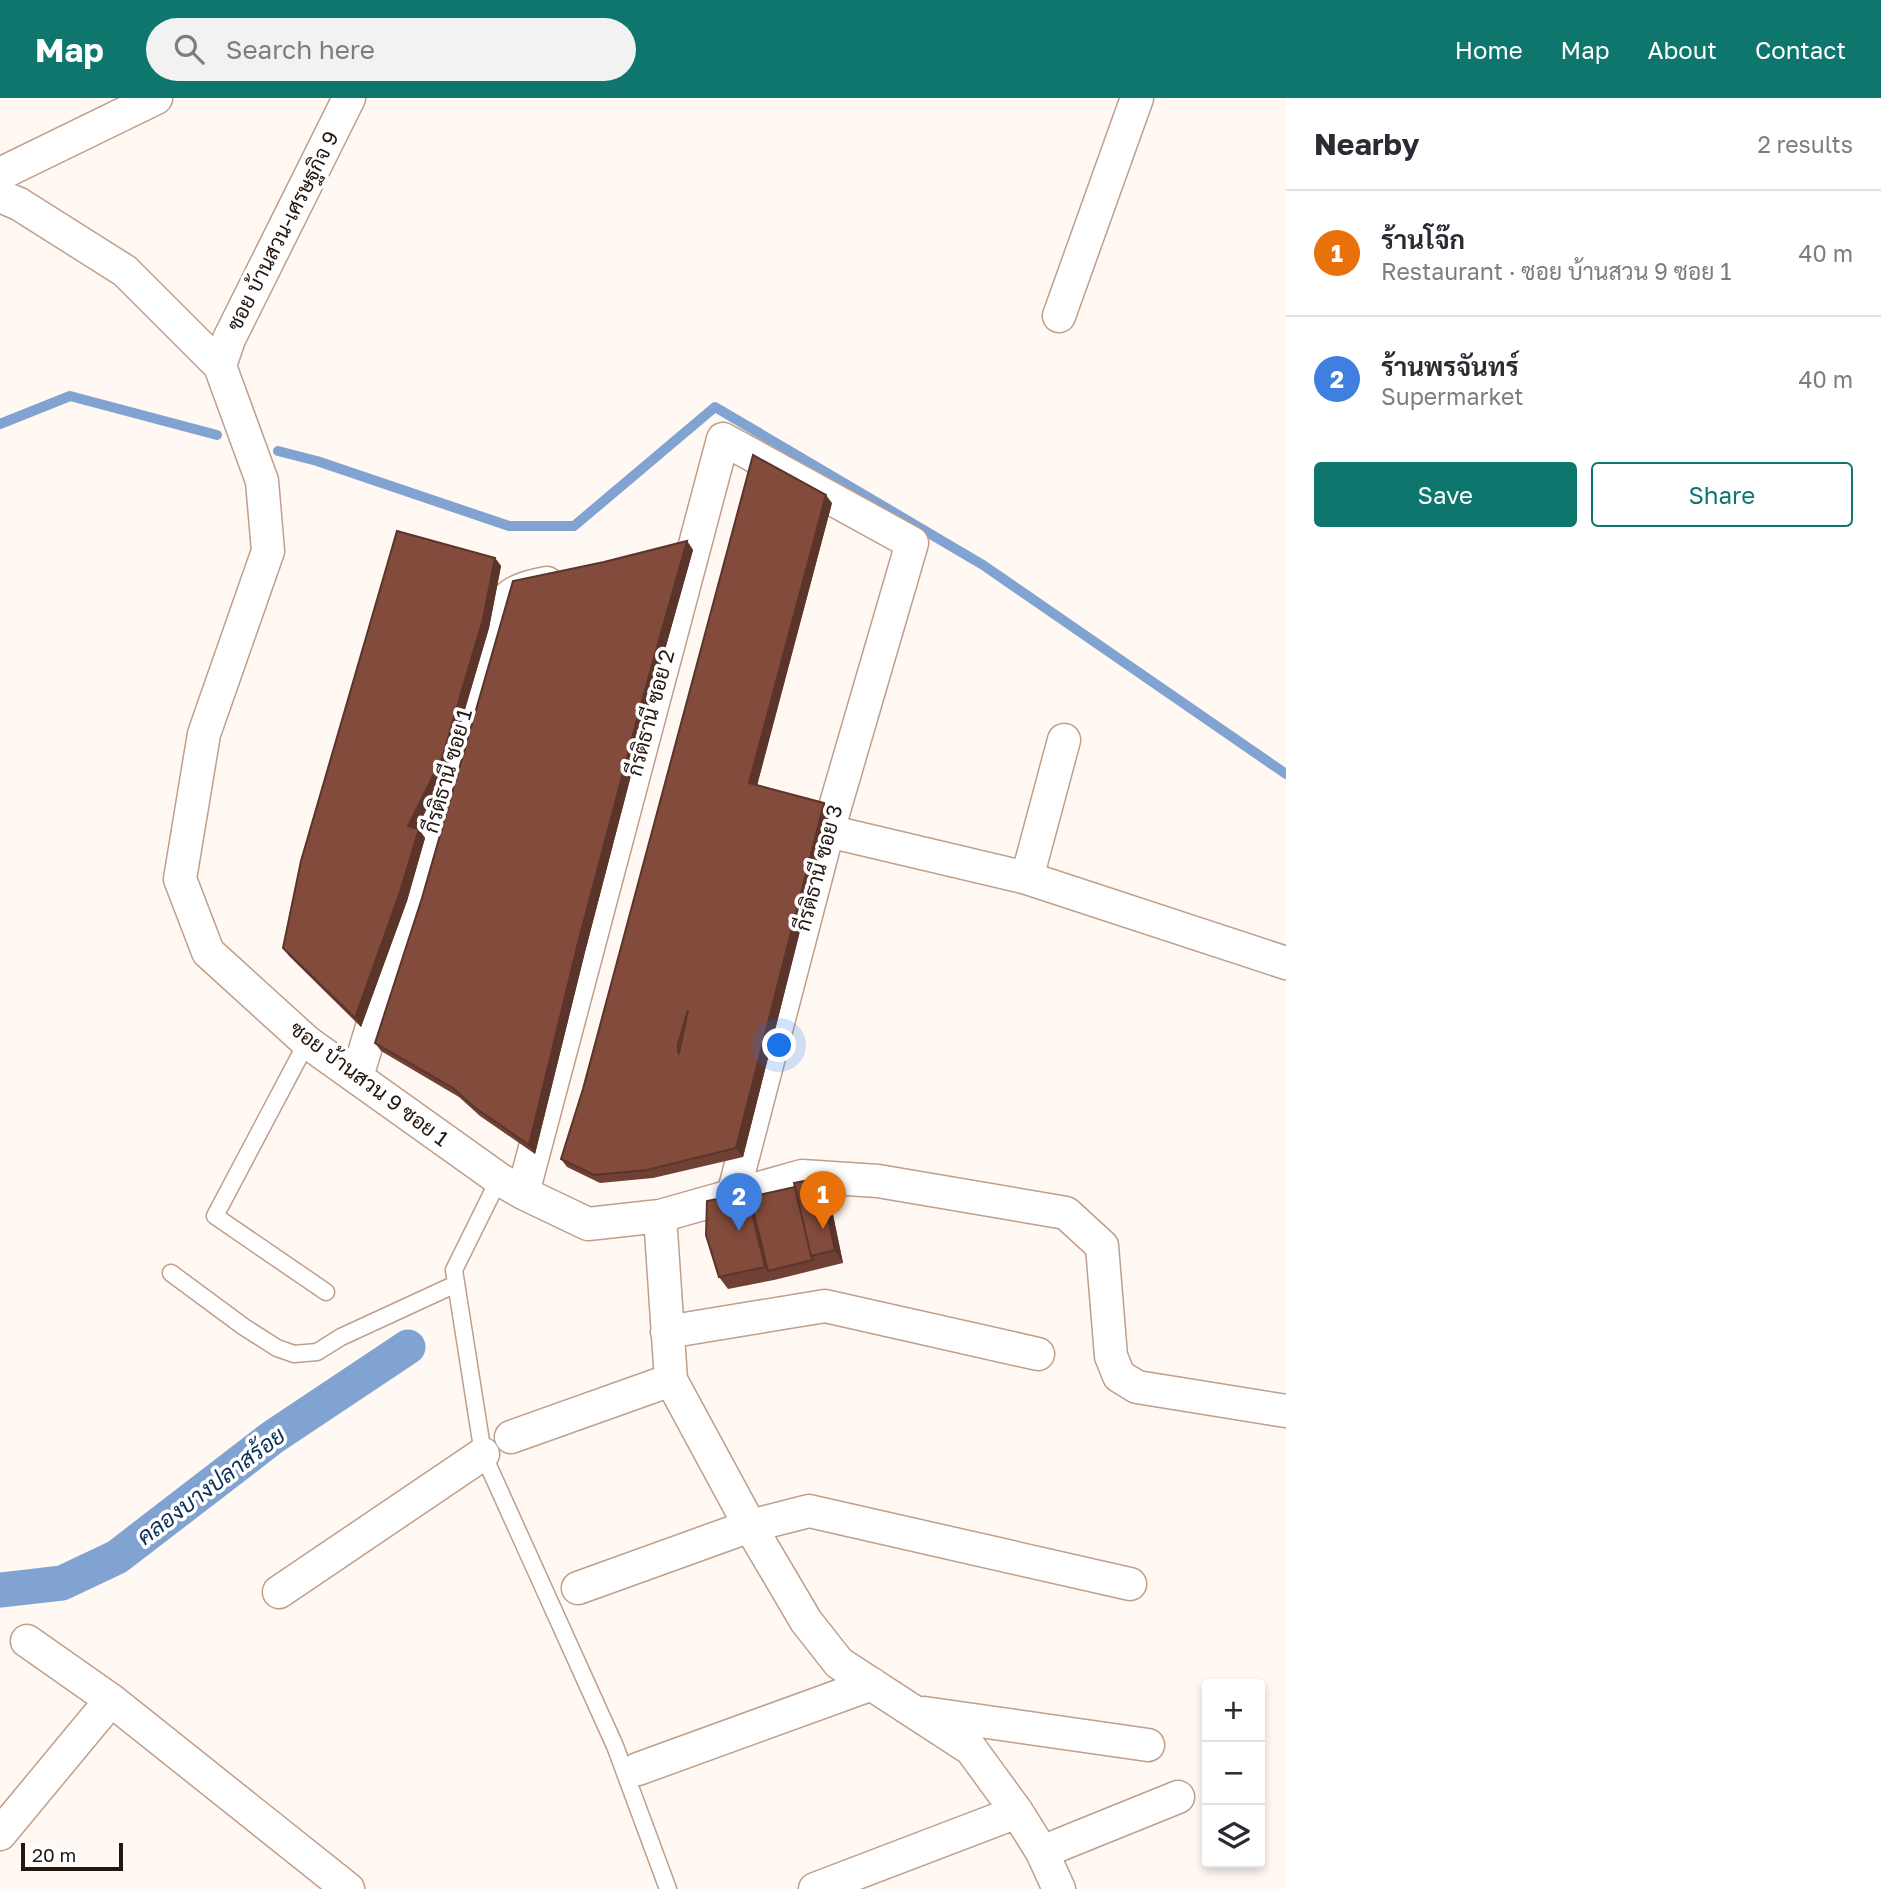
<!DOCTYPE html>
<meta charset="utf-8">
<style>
body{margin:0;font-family:"Golos Text",Sarabun,sans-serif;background:#f2f2f3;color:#2b2b33}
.controls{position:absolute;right:21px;bottom:21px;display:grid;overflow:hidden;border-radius:7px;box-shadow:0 4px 10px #0003}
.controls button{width:63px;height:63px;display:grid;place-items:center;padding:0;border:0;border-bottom:2px solid #e1e1e2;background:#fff;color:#2b2b33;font:35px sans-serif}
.scale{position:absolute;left:21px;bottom:18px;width:102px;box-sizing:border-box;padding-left:7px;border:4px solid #23170f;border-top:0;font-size:19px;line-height:24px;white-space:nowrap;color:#23170f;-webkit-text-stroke:5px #fff;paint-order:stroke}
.you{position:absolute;left:780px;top:948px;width:24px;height:24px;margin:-18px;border:5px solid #fff;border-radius:50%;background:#1a73e8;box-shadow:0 0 0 10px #1a73e833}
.badge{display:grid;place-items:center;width:46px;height:46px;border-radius:50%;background:#0f766e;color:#fff;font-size:23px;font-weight:700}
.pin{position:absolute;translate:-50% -58px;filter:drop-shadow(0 2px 4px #0008)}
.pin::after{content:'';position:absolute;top:37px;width:24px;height:21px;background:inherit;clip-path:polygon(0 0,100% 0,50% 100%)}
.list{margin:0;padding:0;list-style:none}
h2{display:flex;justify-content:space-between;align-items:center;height:91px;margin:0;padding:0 28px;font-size:30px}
h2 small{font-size:23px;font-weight:400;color:#7c7c81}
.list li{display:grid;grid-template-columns:46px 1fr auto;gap:21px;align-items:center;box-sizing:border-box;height:126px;padding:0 28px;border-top:2px solid #e1e1e2}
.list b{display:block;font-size:26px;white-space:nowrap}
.list p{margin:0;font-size:23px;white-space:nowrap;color:#7c7c81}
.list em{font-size:23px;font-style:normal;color:#7c7c81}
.actions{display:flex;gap:14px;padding:21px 28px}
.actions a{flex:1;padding:16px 0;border:2px solid #0f766e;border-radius:7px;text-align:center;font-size:24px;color:#0f766e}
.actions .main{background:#0f766e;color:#fff}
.icon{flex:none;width:38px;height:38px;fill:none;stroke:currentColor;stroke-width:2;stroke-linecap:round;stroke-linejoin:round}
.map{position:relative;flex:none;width:1286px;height:1791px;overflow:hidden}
header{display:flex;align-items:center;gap:42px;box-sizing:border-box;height:98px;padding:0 35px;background:#0f766e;color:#fff}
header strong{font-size:33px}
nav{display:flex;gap:38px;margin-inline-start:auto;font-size:24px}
.search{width:490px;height:63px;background:#f2f2f3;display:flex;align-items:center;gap:18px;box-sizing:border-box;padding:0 24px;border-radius:38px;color:#7c7c81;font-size:26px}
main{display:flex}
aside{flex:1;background:#fff}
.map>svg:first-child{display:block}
</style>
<header>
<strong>Map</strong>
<div class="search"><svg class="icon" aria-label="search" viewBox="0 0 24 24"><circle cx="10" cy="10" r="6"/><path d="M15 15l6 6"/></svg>Search here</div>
<nav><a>Home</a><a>Map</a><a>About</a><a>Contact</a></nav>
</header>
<main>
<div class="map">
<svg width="1286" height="1791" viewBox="0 0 1286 1791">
<rect width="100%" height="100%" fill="#fff8f3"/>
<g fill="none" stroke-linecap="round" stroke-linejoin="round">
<path stroke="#80a3d1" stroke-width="10" d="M0,326L70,298L217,337
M278,353L317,363L509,428H574L715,309L983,467L1286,676"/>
<path stroke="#80a3d1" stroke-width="35" d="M0,1492L62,1485L117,1459L273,1339L408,1249"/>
<g stroke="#bf9f8a" stroke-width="19">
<path id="lane" d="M307,944L215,1118L326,1194
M499,1081L454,1172L483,1356L615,1648L668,1791
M171,1175L244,1229L277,1250L294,1256L317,1254L341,1239L456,1186"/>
</g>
<g stroke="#bf9f8a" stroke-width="35">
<path id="street" d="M0,76L156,0
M0,98L19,106L125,173L220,268L262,383L268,453L204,636L180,781L208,854L307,944L499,1081L523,1095L588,1126L660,1118L802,1078L878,1083L1066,1115L1102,1148L1111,1258L1119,1278L1137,1289L1286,1313
M1059,218L1137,0
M220,268L229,241L349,0
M828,733L1027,780L1286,865
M1027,780L1064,642
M343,969L357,979L491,529C504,496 513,492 547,485
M523,1095L723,341L912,445L828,733L733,1097
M660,1118L671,1282L750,1428L806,1523L839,1565L971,1651L1017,1714L1042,1754L1059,1791
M667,1234L825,1208L1038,1256
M511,1339L671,1282
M578,1490L750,1428L809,1413L1130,1486
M279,1494L483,1356
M27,1543L111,1602L348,1791
M924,1615L1148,1647
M638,1671L872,1586
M0,1736L111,1602
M1042,1754L1178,1699
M815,1791L1017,1714"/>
</g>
<use href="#lane" stroke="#fff" stroke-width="16"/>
<use href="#street" stroke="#fff" stroke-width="32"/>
</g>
<path fill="#704034" d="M832,405L757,688L824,705L830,714L743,1059L653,1080L600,1085L567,1069L561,1061Z
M687,443L693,452L648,612L585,854L535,1056L480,1018L459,999L381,953L375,945Z
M495,460L501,468L489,530L448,669L417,730L425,740L407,803L361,929L289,858L283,850Z
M795,1089L828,1093L843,1165L774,1182L728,1191L719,1179L750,1099Z"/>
<path fill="#5b342a" d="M826,397L832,405L755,694L749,685Z
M687,443L693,452L648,612L585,854L535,1056L529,1047L578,845L642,603Z
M495,460L501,468L489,530L448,669L414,736L408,728Z
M824,705L830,714L743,1059L736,1050Z
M419,731L425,740L407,803L361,929L355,920Z
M819,1080L828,1093L843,1165L835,1152Z
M747,1095L756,1107L768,1173L765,1169Z"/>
<path fill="#824b3c" stroke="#5b342a" stroke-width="2" fill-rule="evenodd" d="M753,357L826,397L749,685L824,705L736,1050L647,1072L594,1077L561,1061L583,991ZM688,912L679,955L678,954V946Z
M397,433L495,460L483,521L442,660L408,728L419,731L400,794L355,920L283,850L301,763Z
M687,443L642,603L578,845L529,1047L474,1009L453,990L375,945L422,800L513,483L604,464Z
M819,1080L835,1152L811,1158L794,1085Z
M795,1089L811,1158L813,1162L768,1173L750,1099Z
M747,1095L765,1169L719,1179L706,1137L707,1103Z"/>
<g text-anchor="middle" stroke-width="7" stroke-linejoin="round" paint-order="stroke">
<g font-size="21" fill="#23170f" stroke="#fff">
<text transform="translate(283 133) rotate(-63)" y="7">ซอย บ้านสวน-เศรษฐกิจ 9</text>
<text transform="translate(651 615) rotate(-75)" y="7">กีรติธานี ซอย 2</text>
<text transform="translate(448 673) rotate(-74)" y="7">กีรติธานี ซอย 1</text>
<text transform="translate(819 770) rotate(-75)" y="7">กีรติธานี ซอย 3</text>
<text transform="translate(369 986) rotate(37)" y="7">ซอย บ้านสวน 9 ซอย 1</text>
</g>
<g font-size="23" font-style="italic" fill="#0c2f5a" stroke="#fff">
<text transform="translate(211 1388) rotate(-37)" y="8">คลองบางปลาสร้อย</text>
</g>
</g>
</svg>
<div class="controls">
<button>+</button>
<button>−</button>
<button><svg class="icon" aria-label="layers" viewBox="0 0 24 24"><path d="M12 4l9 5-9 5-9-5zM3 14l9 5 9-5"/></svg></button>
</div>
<div class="scale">20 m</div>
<div class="you"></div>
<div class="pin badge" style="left:823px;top:1131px;background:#e8710a">1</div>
<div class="pin badge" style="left:739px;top:1133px;background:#3f7fe0">2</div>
</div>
<aside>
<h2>Nearby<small>2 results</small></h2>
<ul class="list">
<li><span class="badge" style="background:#e8710a">1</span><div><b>ร้านโจ๊ก</b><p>Restaurant · ซอย บ้านสวน 9 ซอย 1</p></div><em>40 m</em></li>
<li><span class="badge" style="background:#3f7fe0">2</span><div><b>ร้านพรจันทร์</b><p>Supermarket</p></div><em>40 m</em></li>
</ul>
<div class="actions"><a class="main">Save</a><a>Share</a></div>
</aside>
</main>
